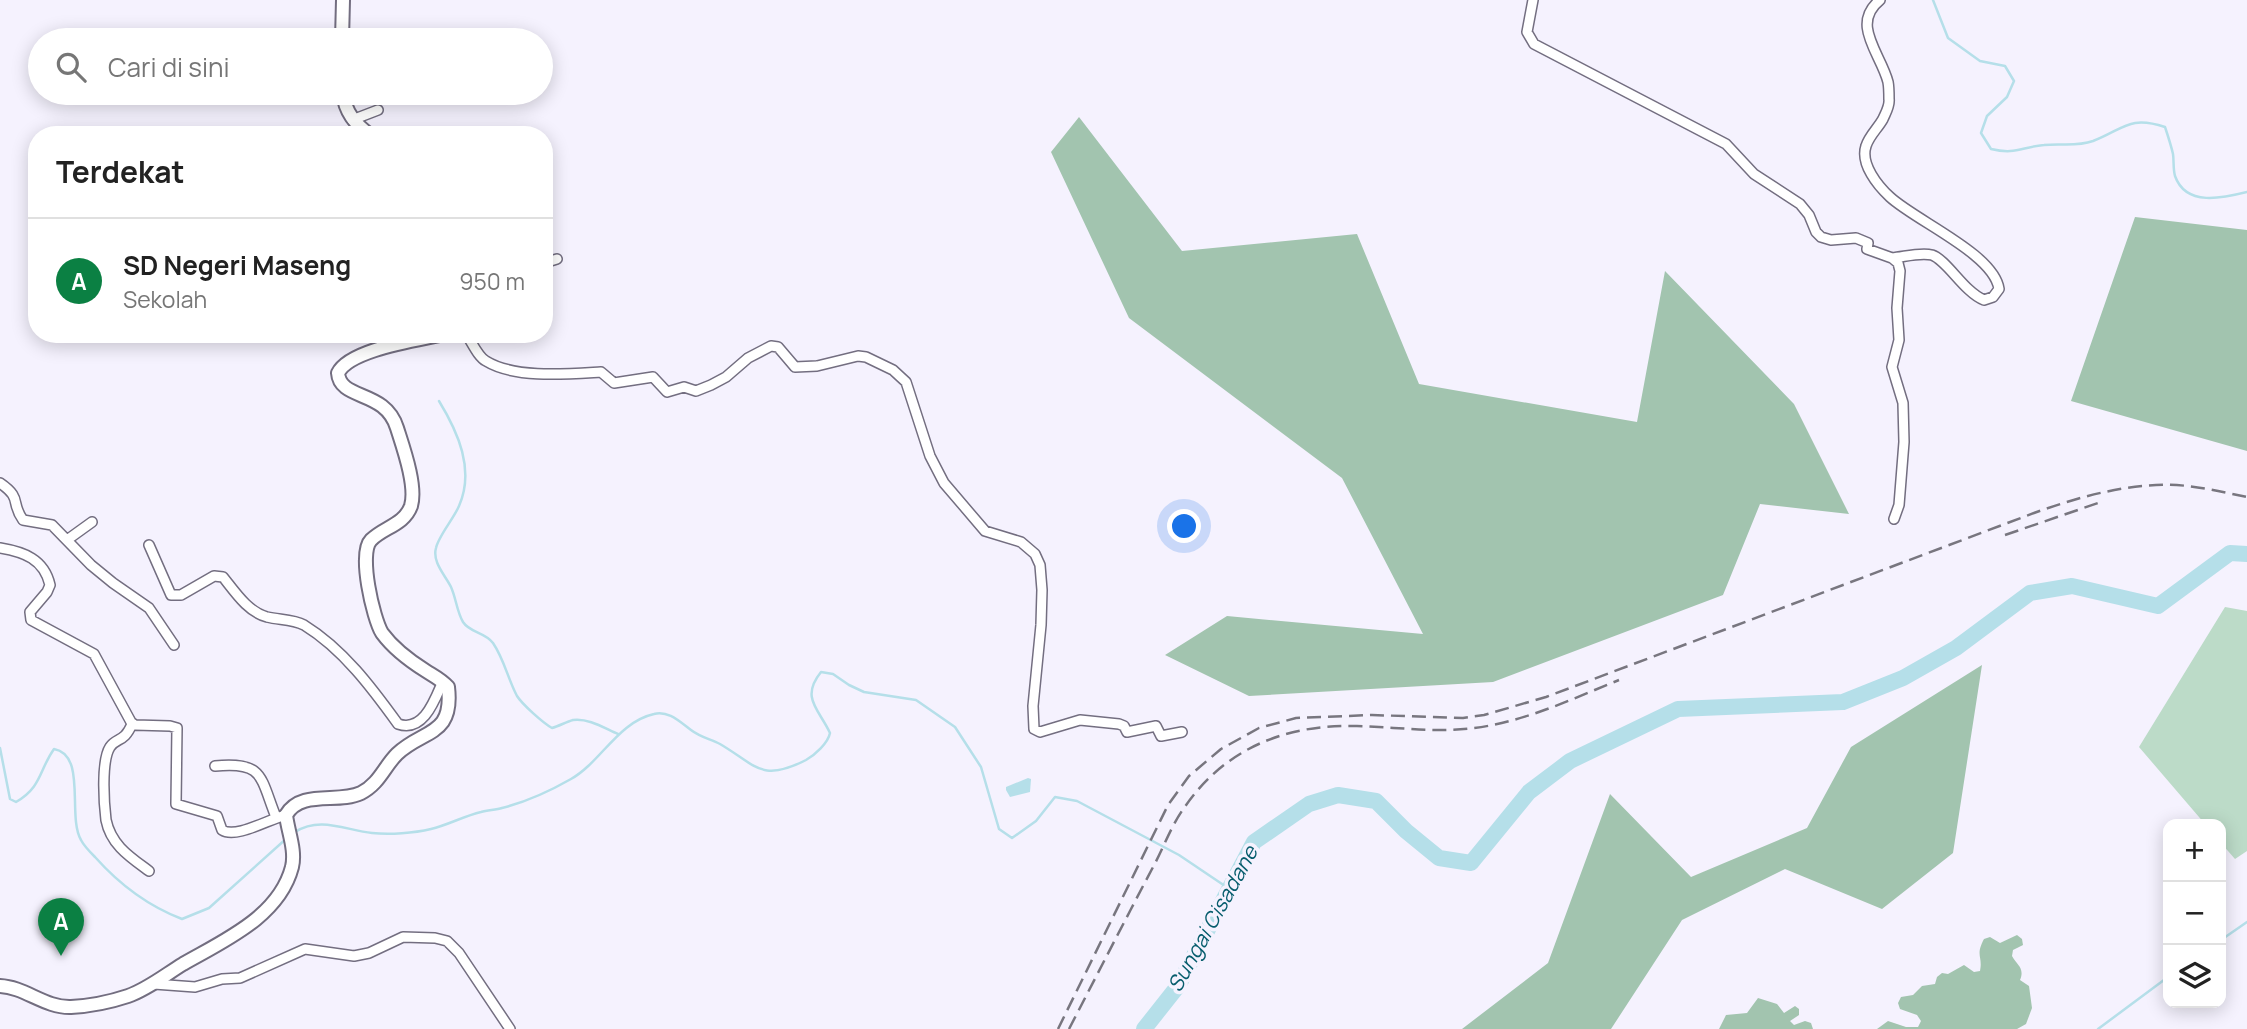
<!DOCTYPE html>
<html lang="id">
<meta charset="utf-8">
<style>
body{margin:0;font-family:Manrope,sans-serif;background:#f6f6f6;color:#222}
.controls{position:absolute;right:21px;bottom:21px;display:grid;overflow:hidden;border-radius:14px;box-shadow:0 4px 18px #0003}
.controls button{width:63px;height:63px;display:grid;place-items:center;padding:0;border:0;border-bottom:2px solid #e0e0e0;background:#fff;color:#222;font:35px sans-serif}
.you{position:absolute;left:1185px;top:527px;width:24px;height:24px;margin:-18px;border:5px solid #fff;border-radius:50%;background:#1a73e8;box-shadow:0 0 0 10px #1a73e833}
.badge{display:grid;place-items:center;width:46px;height:46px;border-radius:50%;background:#0b8043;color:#fff;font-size:23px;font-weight:700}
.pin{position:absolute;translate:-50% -58px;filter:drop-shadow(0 2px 4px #0008)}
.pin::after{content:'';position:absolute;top:37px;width:24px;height:21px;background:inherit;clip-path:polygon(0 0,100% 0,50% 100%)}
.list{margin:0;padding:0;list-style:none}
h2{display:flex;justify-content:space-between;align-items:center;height:91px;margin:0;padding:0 28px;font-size:30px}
h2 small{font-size:23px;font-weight:400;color:#767676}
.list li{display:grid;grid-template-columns:46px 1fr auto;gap:21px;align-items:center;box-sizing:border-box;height:126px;padding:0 28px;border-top:2px solid #e0e0e0}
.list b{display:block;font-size:26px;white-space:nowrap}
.list p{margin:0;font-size:23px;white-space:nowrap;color:#767676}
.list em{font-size:23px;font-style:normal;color:#767676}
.icon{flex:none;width:38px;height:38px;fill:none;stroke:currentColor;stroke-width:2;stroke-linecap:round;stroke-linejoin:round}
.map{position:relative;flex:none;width:2247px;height:1029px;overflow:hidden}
.search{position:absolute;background:#fff;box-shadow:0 4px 18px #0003;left:28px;top:28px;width:525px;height:77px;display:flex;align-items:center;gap:18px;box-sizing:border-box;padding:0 24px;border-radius:38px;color:#767676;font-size:26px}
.panel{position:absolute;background:#fff;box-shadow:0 4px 18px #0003;left:28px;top:126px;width:525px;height:217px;border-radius:28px}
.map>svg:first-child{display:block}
</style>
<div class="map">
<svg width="2247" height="1029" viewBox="0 0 2247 1029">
<rect width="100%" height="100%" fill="#f5f2fe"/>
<path fill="#bcdbc8" d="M2225,607L2247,611V851L2235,859L2221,843V824H2205L2139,747Z"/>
<path fill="#a2c4af" d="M1079,117L1182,251L1357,234L1419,384L1637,422L1665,271L1794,404L1849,514L1760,504L1723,595L1493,682L1249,696L1165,655L1227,616L1423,634L1342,478L1129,318L1051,152Z
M2135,217L2247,230V451L2071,401Z
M1982,665L1953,853L1882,909L1785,869L1682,920L1611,1029H1462L1548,963L1610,794L1691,877L1807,828L1851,747Z
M2017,935L2022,939L2023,945L2013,950L2012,956C2017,965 2025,968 2020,980L2029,986L2032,1008L2026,1024L2017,1029H1877L1888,1021L1906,1027H1918L1921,1021L1917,1015L1900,1009L1898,1003L1901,997L1913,995L1922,986L1935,984L1937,977L1942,973L1948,974L1964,965L1974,972L1980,971C1983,956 1975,956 1984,939L1990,937L2000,943Z
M1758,998L1777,1004L1784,1013L1795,1006L1799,1009V1015L1790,1021L1794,1025L1805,1021L1811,1023L1813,1029H1719L1726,1015L1747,1013Z"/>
<path fill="#b5dfe9" d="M1028,778L1031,779L1030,792L1010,797L1006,790V787Z"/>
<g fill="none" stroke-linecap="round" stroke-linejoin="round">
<path stroke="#b5dfe9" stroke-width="2.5" d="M1933,0L1948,38L1980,61L2005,66L2014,81L2007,97L1987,116L1981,133L1991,149C2016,155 2021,147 2044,145C2062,143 2076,147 2093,141C2124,129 2129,115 2165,127C2168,136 2171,145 2173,154C2174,161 2173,169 2175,176C2186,207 2223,198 2247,192
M439,401C458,432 475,470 459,506C454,518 438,537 436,548C432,562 445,575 451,587C456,598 457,612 463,622C470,633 485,632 493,643C504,659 508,679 517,696C522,704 543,723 552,728C559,726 566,722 573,720C589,718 604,728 618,734
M0,748L10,799L16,802C42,787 39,770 54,749C87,755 67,816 81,840C84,846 90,852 95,857C119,884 148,906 182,919L209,908L287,838
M295,832C320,816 345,830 372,833C390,835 414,833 431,829C448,825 464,816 481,812C488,810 496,810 502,808C526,802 550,791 571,779C601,762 618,722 654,714C668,710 680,722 691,730C700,737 710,739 720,744C756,765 761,783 806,760C815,755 828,743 830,733C819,709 800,698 821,672L833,674L849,685L864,692L916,700L955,727L981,767L999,829L1012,838L1036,821L1055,797L1077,801L1179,855L1228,888
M2221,940L2247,922
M2098,1029L2168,977"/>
<path stroke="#b5dfe9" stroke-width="16" d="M1144,1029L1178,986L1254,842L1309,804L1338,795L1376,801L1406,831L1439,858L1471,863L1529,792L1570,761L1678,709L1843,702L1903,678L1956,648L2030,593L2072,586L2158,606L2230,553L2247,554"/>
<g stroke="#736e80" stroke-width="12">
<path id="minor" d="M1533,0L1527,32L1534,44L1726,144L1754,174L1800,204L1809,215L1816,232L1821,237L1831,240L1856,238L1868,243L1867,249L1892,258L1898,263L1900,271L1897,308L1899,340L1892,367L1903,403L1904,442L1899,505L1894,519
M1880,0C1850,24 1881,54 1888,82C1889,87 1889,93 1889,99C1890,106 1886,112 1883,119C1878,128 1869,136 1866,146C1860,164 1878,186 1890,197C1916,221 1994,254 1999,289L1993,297L1984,300C1964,292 1947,260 1932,255C1920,252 1904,257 1892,258
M352,120L378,110
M544,263L557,259
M466,334C472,342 478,357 486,361C515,379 568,374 601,372L614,383L653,377L667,392L684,387L696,391L711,385L726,377L748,358L771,346L778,347L795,367L817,366L858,356L866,357L893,370L906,382L930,456L944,483L985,531L1021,542L1035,554L1040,565L1042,590L1041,625L1033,706L1034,729L1040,732L1080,720L1119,724L1124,726L1127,732L1156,726L1161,736L1182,732
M0,483C23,499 10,502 23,520L52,525L91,565L113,583L149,608L174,645
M67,540L92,522
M149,545L171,595H181L214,576L223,577C235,592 248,612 267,617C280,620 293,619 304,625C343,649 372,688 398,724C424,733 435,699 443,681
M0,548C24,552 44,559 50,585L47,592L30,612L31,620L94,654L131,722L135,725L170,726L177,728L176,804L217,816L222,830C236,839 269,819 286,815
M132,724C124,743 117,737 110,747C101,761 104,804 106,820C111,845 130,857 149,871
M215,766C264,761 260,777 276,817
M154,984L195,987L222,979L240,978L305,949L354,956L369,953L403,937L435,938L447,941L459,953L510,1029"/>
</g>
<g stroke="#736e80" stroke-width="16">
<path id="tertiary" d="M342,40L343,0
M343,93C345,112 355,124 370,135
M0,986C25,987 45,1008 71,1007C90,1006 110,1002 128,996C148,989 165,975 183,964C223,941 279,917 292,867C296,850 288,832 286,815C301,789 338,804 361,793C379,784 384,767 397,754C423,729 454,737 448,687C442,680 434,676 426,671C410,661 393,648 382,633C373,618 358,553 371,540C384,527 404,525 411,506C417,486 403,447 397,428C385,389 340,401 338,373C350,349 419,340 444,334"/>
</g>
<use href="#minor" stroke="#fff" stroke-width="9"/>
<use href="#tertiary" stroke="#fff" stroke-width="12"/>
<path stroke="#78767f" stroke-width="2.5" stroke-dasharray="14 7" stroke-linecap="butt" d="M2005,535L2098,503
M1058,1029L1168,805L1189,776L1221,749L1259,728L1296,718L1372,715L1463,718L1484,715L1546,697L2034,513C2073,499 2114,487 2156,485C2186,483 2218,491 2247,497
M1069,1029C1097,975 1124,922 1152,869C1163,849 1171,826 1184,808C1225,748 1286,724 1357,726C1396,727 1435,733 1474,728C1524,722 1572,699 1619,680"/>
</g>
<g text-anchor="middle" stroke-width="7" stroke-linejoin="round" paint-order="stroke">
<g font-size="21" font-style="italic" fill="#075d6d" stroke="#f5f2fe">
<text transform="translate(1213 919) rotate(-61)" y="7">Sungai Cisadane</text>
</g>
</g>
</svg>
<div class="controls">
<button>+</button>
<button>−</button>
<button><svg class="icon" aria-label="layers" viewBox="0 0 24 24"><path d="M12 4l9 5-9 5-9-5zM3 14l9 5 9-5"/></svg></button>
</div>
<div class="you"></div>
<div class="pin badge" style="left:61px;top:956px">A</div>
<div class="search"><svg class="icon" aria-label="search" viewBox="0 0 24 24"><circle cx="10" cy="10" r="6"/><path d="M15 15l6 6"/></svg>Cari di sini</div>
<section class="panel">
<h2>Terdekat<small></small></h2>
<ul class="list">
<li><span class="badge">A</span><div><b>SD Negeri Maseng</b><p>Sekolah</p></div><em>950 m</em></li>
</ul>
</section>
</div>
